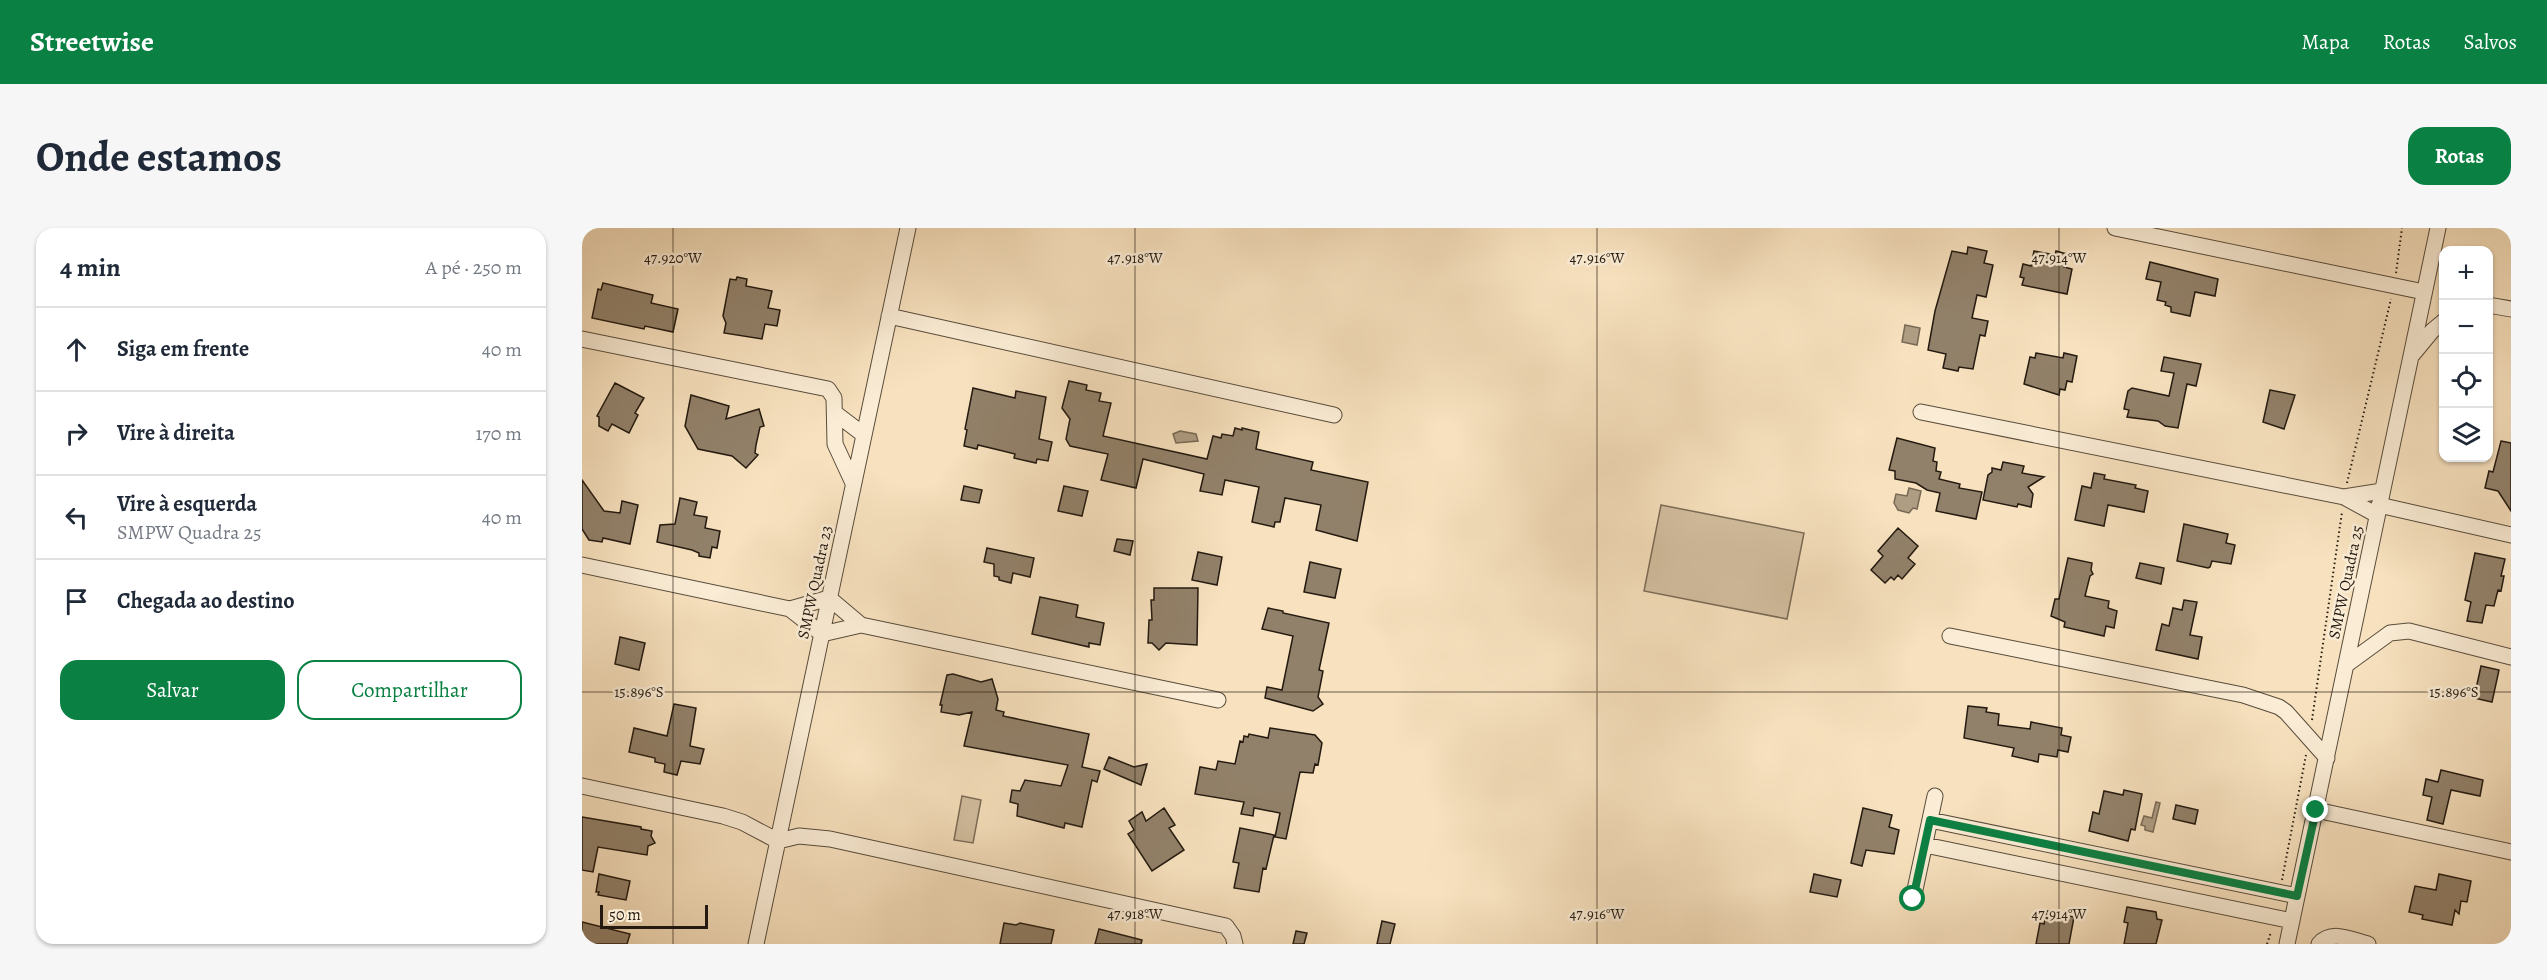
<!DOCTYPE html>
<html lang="pt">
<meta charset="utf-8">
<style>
body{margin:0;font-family:Alegreya,serif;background:#f6f6f7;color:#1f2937}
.controls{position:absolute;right:18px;top:18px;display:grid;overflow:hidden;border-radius:12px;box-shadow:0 2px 4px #0004}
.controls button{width:54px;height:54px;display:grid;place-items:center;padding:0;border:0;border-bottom:2px solid #e0e1e3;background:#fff;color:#1f2937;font:30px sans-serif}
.scale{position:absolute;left:18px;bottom:15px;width:108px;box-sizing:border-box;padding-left:6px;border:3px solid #241a10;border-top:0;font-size:16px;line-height:21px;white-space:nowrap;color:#241a10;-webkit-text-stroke:4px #faecd5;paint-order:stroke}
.stop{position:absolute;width:18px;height:18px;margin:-14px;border:4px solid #0b8043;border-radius:50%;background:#fff}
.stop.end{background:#0b8043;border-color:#fff;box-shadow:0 2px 6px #0008}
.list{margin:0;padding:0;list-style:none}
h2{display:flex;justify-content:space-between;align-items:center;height:78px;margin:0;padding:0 24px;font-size:26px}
h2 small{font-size:20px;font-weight:400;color:#747a83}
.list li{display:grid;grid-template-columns:39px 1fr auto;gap:18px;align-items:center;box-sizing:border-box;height:84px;padding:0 24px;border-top:2px solid #e0e1e3}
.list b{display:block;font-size:22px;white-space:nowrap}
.list p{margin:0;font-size:20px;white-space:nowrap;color:#747a83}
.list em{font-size:20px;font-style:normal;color:#747a83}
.actions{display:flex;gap:12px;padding:18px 24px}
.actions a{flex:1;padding:14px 0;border:2px solid #0b8043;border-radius:18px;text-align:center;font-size:21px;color:#0b8043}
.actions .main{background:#0b8043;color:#fff}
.icon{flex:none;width:33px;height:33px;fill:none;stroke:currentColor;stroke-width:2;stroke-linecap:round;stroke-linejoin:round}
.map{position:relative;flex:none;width:1929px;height:716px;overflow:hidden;border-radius:18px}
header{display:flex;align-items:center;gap:36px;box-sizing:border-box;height:84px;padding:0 30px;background:#0b8043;color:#fff}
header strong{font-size:28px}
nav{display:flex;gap:33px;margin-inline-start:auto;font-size:21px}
.intro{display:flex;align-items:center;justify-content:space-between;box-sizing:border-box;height:144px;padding:0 36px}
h1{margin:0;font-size:42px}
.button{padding:15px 27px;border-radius:18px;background:#0b8043;color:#fff;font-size:21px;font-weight:700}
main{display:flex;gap:36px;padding:0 36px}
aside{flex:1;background:#fff;border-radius:18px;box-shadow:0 2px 4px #0004}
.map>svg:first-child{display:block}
</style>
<header>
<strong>Streetwise</strong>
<nav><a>Mapa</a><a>Rotas</a><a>Salvos</a></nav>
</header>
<div class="intro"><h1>Onde estamos</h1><a class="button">Rotas</a></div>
<main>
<aside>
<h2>4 min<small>A pé · 250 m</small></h2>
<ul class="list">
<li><svg class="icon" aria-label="ahead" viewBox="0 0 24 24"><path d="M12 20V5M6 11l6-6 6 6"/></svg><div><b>Siga em frente</b></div><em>40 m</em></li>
<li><svg class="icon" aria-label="right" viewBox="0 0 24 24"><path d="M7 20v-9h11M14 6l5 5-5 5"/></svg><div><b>Vire à direita</b></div><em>170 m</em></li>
<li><svg class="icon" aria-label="left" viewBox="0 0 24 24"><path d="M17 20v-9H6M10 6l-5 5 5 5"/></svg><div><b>Vire à esquerda</b><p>SMPW Quadra 25</p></div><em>40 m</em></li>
<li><svg class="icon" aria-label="arrive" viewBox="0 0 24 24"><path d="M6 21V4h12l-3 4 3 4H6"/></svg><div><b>Chegada ao destino</b></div></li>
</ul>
<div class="actions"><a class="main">Salvar</a><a>Compartilhar</a></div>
</aside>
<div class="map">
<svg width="1929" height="716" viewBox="0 0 1929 716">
<rect width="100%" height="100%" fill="#f7e1be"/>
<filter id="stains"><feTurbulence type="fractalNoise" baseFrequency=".00333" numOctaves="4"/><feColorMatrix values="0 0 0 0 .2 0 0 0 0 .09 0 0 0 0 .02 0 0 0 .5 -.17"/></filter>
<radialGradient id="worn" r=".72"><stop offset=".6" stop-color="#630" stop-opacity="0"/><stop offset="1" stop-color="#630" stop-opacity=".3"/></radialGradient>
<path fill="#d3bfa0" stroke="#7c6c58" stroke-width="1.5" d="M1079,277L1222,305L1205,391L1062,363Z
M380,568L399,572L391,615L372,612Z"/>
<path fill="#af9d83" stroke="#776955" stroke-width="1.5" d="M1323,97L1338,100L1335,117L1320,114Z
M598,203L614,206L616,213L594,215L591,206Z
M1327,260L1339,263L1335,281L1331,280L1327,285L1316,282L1312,275L1314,266L1325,268Z
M1574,574L1578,575L1571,604L1563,602V598L1559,597L1562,588L1570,590Z"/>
<path fill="#92816a" stroke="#241a10" stroke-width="1.5" d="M1386,19L1405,23L1402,35L1411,37L1404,69L1395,67L1390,90L1406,93L1403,108L1398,107L1391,141L1377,139L1376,143L1361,140L1364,126L1346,122L1353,83L1370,23L1385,26Z
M1452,23L1473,27L1474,23L1485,26L1482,39L1490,41L1485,66L1440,57L1442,50L1438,49L1441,36L1449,38Z
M1568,34L1636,51L1633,68L1613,64L1608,88L1589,84V79L1583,77L1584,74L1575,72L1579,54L1564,51Z
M155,49L165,51L164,58L190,63L186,80L198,82L195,98L183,96L180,111L142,105L144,95L141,88L148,51L154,52Z
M21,55L71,67L69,75L96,81L91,104L63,98L62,101L10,90L16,61L19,62Z
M1454,125L1481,130L1482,125L1495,128L1490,154L1485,153L1483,162L1478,161L1477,167L1442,156L1448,129L1453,130Z
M1582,129L1619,136L1614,158L1605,156L1596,200L1583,198L1576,193L1545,189L1547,182L1542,181L1546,163L1550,160L1587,168L1592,145L1579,143Z
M487,153L505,157L504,162L519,165L517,173L529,175L521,208L625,231L631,208L639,210L640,206L651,208L653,200L660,202V200L677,204L674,221L731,234L729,242L786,254L775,313L734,302L739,277L703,270L698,294H693L692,299L670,294L677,259L643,252L640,267L618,263L622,246L561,231L554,260L519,252L526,226L488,218L484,211L488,191L480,180Z
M33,155L62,170L53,185L56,187L47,205L30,196L26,203L17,198V189L15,188Z
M391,160L433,170L434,163L464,169L457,211L470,214L466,233L455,231L454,235L432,230L433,226L421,223L396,217L395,221L382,218L385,202L383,201Z
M1688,162L1713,167L1702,201L1681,194Z
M109,167L147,178L144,191L177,181L182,198L178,199L174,217L173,225L176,227L164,240L150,228L116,221L103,198Z
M1315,210L1353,220L1351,233L1355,234L1354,243L1359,244L1357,251L1378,256L1377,260L1400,264L1394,291L1354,283L1358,265L1345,262L1334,255L1313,251V243L1307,242Z
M1919,213L1929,215V283L1916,263L1903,260L1907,243L1911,244Z
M1421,234L1442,238L1440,245L1462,249L1446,259L1451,266L1449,279L1436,276L1435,279L1401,272L1406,247L1410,244V240L1419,242Z
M1512,245L1523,247L1522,251L1554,257L1553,260L1566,263L1562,284L1526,277L1522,298L1493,292L1500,258L1509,260Z
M0,252L22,283L38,285L40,273L56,277L48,316L21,310L20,314L7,312L0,301Z
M382,258L400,262L397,275L379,272Z
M482,258L506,263L500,288L476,283Z
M98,270L115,274L112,287L125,289L123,300L138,303L135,320L130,319L128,330L117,328V325L110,322L75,314L78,297L93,296Z
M1602,296L1646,306L1644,315L1653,317L1649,336L1630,333L1628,339L1626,340L1595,333Z
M1316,300L1336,318L1326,330L1333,336L1320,351L1316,347L1312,352L1309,349L1303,355L1289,342L1301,328L1296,323Z
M535,311L551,313L548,327L532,323Z
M405,320L452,330L448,349L431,345L429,355L417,352V349L412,348V336L402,334Z
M616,324L640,329L635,357L610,352Z
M1893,325L1923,331L1919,348H1922L1919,363L1916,362L1912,378L1904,377L1900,395L1885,393L1889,374L1883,372Z
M1486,330L1510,335L1509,342L1511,346L1508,348L1503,368L1527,373L1526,380L1535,383L1532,400L1524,398L1522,408L1482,399L1483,394L1469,388L1473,371H1477Z
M728,334L759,341L753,370L722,364Z
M1558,335L1582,340L1579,356L1554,350Z
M572,360H616L615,417L584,415L577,422L570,415H566L567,392H570L569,372H572Z
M458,369L496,377L494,389L522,395L518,417L507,415V419L450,406Z
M1602,372L1615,374L1608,407L1620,409L1616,431L1574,422L1580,396L1587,398L1591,380L1600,382Z
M686,380L701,383V385L747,395L737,442L741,443L736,469L741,476L731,483L683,470L685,459L700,462L711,408L680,401Z
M38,409L63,415L57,442L33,436Z
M1899,438L1917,442L1910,474L1892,470Z
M371,446L399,454L410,451L416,471L414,482L422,484L421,488L507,506L500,539L518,543L515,554L510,552L500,599L483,595L482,600L435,588L436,576L428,574L430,562L438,563L443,552L479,558L486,537L382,518L390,484L377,487L359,484L360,477H358L365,447Z
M92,476L114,480L108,518L122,521L118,536L99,533L95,547L82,544L83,536L73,534V530L47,524L52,500L85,508Z
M1386,478L1405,480L1404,484L1417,486L1416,497L1448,501L1449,494L1480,500L1479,507L1489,509L1486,524L1476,522L1475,529L1457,526L1456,534L1430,528L1432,520L1382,510Z
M688,500L733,507L740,515L736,537L733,536L731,545L718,544L704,611L693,609L698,585L672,580L671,588L659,586L662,574L613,566L618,539L634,542L636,533L653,536L658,513L661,514L662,508L666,509L667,506L686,510Z
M527,529L552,539L565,536L559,557L522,541Z
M1859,542L1901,552L1898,568L1869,562L1861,596L1845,592L1850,569L1841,567L1844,551L1856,554Z
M1542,562L1560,566L1553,602L1549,601L1546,613L1507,603L1511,584L1517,586L1522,563L1541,567Z
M1594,577L1616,582L1613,596L1591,591Z
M582,580L593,597L587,600L602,622L570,643L546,606L552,602L547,593L560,584L564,593Z
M1281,580L1310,587L1307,599L1317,602L1312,626L1284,622L1280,638L1269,635Z
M0,589L59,599V601L70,603L69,608L73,615L66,618L65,627L16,619L11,644L0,642Z
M658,600L692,607L684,641L681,640L677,664L652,660L657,635L651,634Z
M17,646L48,653L44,672L16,667L17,664H14Z
M1232,646L1259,652L1255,669L1228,664Z
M1857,646L1889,653L1885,674L1879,673L1877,686L1873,682L1870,697L1840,691L1841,687L1827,684L1833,658L1854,662Z
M1545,679L1574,684L1575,691L1580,692L1574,716H1542L1546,695L1542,694Z
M1465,683L1492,689L1487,716H1454L1458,695L1462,696Z
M800,693L813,696L808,716H795Z
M0,694L48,706L45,716H0Z
M422,695L434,697L438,695L472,702L469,716H418Z
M517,701L560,712L559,716H513Z
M714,703L725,705L722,716H711Z"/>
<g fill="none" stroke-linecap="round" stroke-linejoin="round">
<g stroke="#594c3c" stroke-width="17">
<path id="minor" d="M1533,0L1842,64
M1906,77L1929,81
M307,88L752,187
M0,111L246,161L252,170L253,216L271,255
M1831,126L1850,103L1862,93
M1339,184L1762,269L1795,287
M253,185L282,207
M1762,269L1800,263
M1797,277L1929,307
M0,337L208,381L240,406L279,397L636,472
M208,381L247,370L279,397
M1368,408L1661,467L1697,479L1704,484L1745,530
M1764,437L1808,405L1827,403L1929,429
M0,558L141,588L160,594L196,613L217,608L248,611L644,698L651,708L653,716
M1734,582L1929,624
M1348,592L1715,668
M1343,617L1710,693
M1331,671L1353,568
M174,716L326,0
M1705,716L1856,0
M1737,716C1750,701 1770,712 1786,716"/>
</g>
<path stroke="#241a10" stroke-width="2" stroke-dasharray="1.5 3" stroke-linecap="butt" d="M1814,45L1820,0
M1765,255L1809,71
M1730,492L1760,284
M1700,652L1724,527
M1685,716L1689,704"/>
<use href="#minor" stroke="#faecd5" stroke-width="15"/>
</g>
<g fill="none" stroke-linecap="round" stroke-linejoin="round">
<path stroke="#0b8043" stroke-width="8" d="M1331,671L1348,592L1715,668L1734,582"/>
</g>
<path fill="none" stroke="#241a10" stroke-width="1.5" stroke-opacity="0.45" d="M91,0V716M553,0V716M1015,0V716M1477,0V716M0,464H1929"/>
<g text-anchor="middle" stroke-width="5" stroke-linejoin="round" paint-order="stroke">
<g font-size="16" fill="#241a10" stroke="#faecd5">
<text transform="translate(232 354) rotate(-78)" y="6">SMPW Quadra 23</text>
<text transform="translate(1763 354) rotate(-78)" y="6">SMPW Quadra 25</text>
</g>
</g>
<g font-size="15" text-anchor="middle" fill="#241a10" stroke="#faecd5" stroke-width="5" stroke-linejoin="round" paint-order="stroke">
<text x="91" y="35">47.920°W</text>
<text x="553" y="35">47.918°W</text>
<text x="1015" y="35">47.916°W</text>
<text x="1477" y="35">47.914°W</text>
<text x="57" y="469">15.896°S</text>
<text x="1872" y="469">15.896°S</text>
<text x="553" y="691">47.918°W</text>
<text x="1015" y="691">47.916°W</text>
<text x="1477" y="691">47.914°W</text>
</g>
<rect width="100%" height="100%" filter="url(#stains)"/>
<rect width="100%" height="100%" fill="url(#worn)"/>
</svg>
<div class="controls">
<button>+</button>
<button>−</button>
<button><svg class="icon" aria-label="locate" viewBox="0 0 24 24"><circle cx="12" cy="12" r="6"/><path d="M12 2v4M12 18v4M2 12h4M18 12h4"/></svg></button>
<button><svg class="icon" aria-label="layers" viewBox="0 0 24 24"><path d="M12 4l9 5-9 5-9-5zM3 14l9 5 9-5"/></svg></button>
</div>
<div class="scale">50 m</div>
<div class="stop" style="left:1331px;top:671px"></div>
<div class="stop end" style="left:1734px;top:582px"></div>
</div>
</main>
